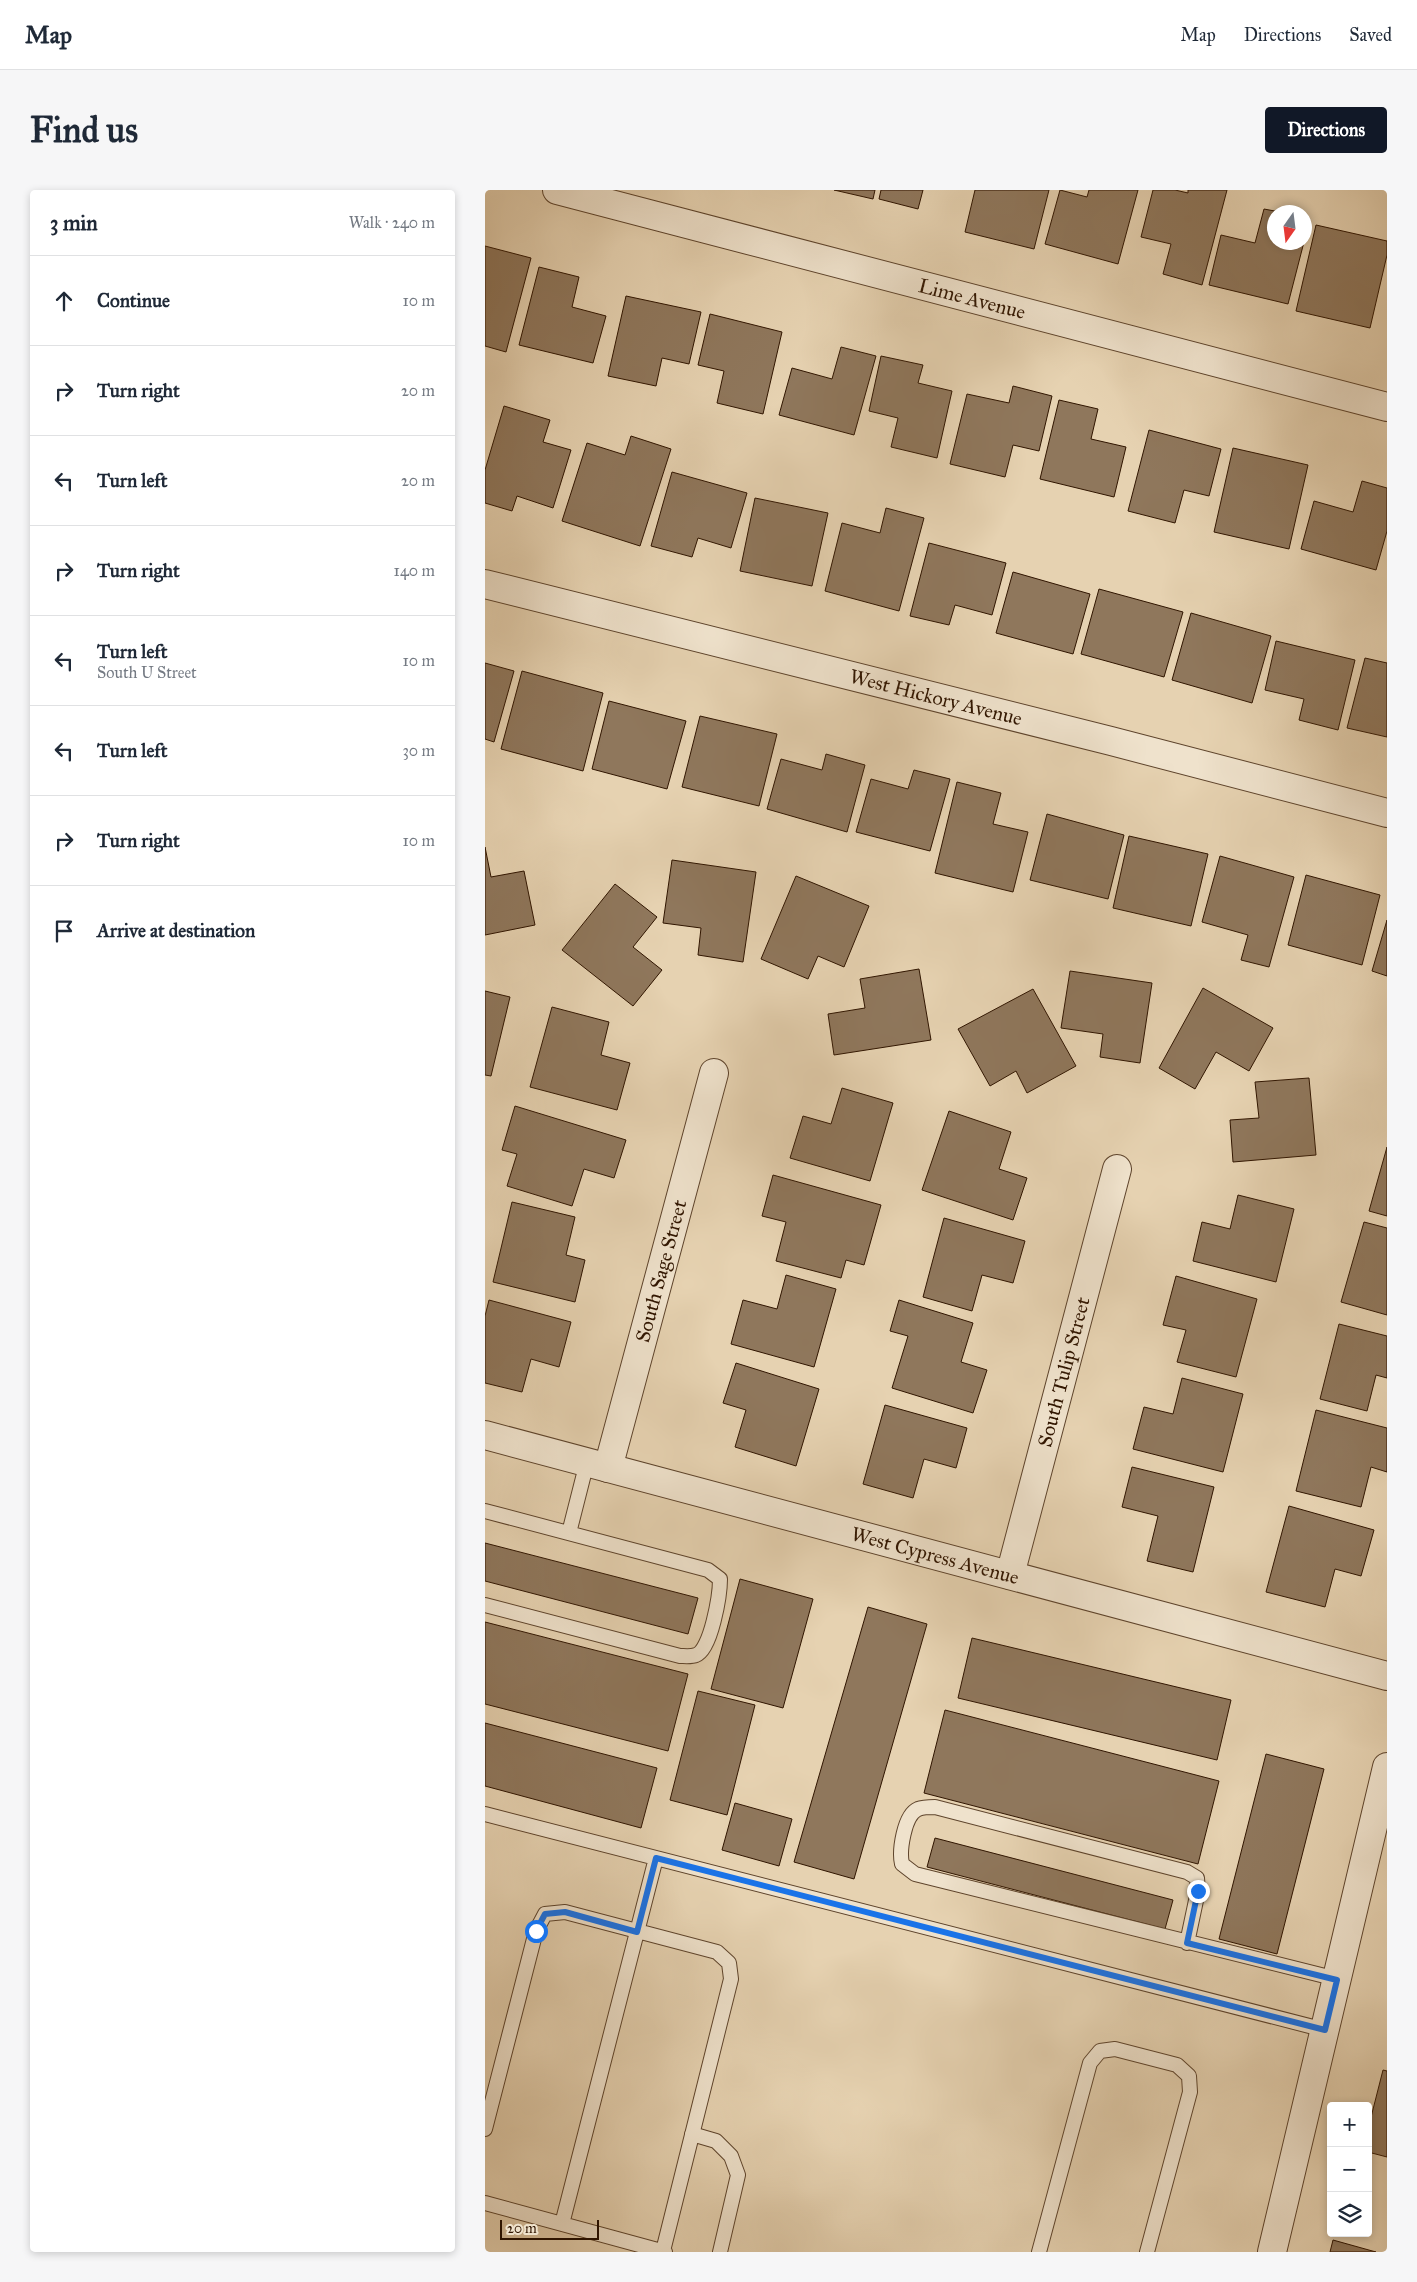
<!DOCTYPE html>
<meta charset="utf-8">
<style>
body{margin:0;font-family:"IM FELL Great Primer",serif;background:#f6f6f7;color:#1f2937}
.controls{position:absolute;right:15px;bottom:15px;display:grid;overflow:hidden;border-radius:5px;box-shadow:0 2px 8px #0003}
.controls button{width:45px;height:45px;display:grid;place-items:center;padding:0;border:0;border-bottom:1px solid #e0e1e3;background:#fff;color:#1f2937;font:25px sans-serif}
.compass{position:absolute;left:782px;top:15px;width:45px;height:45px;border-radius:50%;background:#fff;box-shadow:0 2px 8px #0003;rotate:194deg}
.scale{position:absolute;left:15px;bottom:12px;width:99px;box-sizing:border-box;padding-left:5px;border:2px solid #301500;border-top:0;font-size:14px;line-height:18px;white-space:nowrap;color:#301500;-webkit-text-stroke:4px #efe2cc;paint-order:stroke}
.stop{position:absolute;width:15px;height:15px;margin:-11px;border:4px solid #1a73e8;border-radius:50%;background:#fff}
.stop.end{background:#1a73e8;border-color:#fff;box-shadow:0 1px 5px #0008}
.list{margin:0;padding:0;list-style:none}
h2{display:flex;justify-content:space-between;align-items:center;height:65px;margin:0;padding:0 20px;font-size:21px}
h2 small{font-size:16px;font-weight:400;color:#747a83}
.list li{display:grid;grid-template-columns:32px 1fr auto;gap:15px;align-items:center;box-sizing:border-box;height:90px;padding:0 20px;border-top:1px solid #e0e1e3}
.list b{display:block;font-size:19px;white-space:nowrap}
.list p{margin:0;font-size:16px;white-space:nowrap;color:#747a83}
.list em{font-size:16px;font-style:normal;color:#747a83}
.icon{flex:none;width:28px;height:28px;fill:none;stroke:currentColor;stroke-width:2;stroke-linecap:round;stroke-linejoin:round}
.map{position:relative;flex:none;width:902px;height:2062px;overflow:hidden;border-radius:5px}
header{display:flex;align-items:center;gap:30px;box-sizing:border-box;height:70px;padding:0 25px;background:#fff;border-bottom:1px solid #e0e1e3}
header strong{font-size:24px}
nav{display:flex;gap:28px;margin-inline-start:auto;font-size:18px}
.intro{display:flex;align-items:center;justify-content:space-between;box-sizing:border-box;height:120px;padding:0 30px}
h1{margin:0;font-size:35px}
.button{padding:12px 22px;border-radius:5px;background:#111827;color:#fff;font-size:18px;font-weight:700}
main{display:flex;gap:30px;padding:0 30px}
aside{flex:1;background:#fff;border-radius:5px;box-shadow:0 2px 8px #0003}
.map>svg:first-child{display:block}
</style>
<header>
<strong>Map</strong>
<nav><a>Map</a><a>Directions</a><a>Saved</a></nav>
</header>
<div class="intro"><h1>Find us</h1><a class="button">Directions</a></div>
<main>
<aside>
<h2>3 min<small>Walk · 240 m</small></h2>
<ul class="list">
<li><svg class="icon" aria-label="ahead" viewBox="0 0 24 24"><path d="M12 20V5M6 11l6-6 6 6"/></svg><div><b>Continue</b></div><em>10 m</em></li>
<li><svg class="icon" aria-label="right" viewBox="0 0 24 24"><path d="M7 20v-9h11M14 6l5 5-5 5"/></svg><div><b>Turn right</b></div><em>20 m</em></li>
<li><svg class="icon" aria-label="left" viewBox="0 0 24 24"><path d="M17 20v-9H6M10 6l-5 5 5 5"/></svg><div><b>Turn left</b></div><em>20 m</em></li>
<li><svg class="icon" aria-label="right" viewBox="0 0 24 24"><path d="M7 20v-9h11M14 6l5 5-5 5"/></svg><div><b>Turn right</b></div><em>140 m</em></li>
<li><svg class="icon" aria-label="left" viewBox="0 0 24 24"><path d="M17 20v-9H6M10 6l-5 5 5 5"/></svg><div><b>Turn left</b><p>South U Street</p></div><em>10 m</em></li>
<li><svg class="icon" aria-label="left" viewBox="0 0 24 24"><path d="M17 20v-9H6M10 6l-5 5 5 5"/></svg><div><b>Turn left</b></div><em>30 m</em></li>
<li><svg class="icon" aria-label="right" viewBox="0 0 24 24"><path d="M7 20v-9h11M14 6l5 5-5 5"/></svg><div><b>Turn right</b></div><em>10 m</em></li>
<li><svg class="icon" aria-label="arrive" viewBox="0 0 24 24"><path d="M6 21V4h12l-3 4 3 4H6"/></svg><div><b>Arrive at destination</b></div></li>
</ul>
</aside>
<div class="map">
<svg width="902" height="2062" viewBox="0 0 902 2062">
<rect width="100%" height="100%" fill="#e6d2b1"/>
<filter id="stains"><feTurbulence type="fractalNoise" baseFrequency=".004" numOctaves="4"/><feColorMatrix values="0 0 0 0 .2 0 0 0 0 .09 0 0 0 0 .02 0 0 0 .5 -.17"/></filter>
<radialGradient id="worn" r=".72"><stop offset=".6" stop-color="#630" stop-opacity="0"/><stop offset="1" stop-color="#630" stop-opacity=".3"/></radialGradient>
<path fill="#8f775c" stroke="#301500" d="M349,0H390L388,9Z
M396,0H438L433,19L394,9Z
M490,0H564L549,59L480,42Z
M575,0L602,7L604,0H653L633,74L560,54Z
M668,0H690L703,3V0H742L717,95L678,84L686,54L656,47Z
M779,19L795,22H789V52H819L803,114L724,95L736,45L770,53Z
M819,29L825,30L819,51Z
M831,35L902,51V65L885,138L811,121Z
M0,56L46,68L21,162L0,156Z
M54,77L94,87L87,117L121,126L108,173L34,155Z
M141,106L216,122L204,174L177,168L171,196L123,186Z
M225,124L297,142L278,224L232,213L239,181L213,175Z
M356,157L391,166L369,245L294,225L307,178L347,189Z
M396,166L438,175L433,193L467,201L452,268L406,257L413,228L384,221Z
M528,196L567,206L554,261L528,255L520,287L465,274L482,204L524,213Z
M574,210L613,219L606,249L641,257L629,307L555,289Z
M19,216L65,230L58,252L86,260L68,318L32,306L27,321L0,313V280Z
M664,240L736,259L724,306L699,300L690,333L643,321Z
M146,246L186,259L155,356L77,331L102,253L140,265Z
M748,258L823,275L804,359L729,342Z
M187,282L262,303L246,358L213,348L207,367L166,356Z
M877,291L902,298V341L891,380L816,359L829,311L868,322Z
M270,308L343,323L327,396L255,381Z
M401,318L439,328L414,421L340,401L357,333L395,343Z
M444,353L521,373L507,425L470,415L464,435L425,426Z
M528,382L605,404L588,464L511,443Z
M614,399L698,422L679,487L596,464Z
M706,423L786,446L767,513L687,490Z
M791,451L870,470L853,540L814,530L819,509L780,500Z
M880,468L902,473V547L862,538Z
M0,473L29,481L9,552L0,549Z
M37,481L118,503L98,581L16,559Z
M124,511L201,531L182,599L107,579Z
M215,526L292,544L274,616L197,597Z
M341,564L380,575L362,642L282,619L296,569L337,580Z
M429,580L465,589L445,661L371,642L386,589L423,599Z
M472,592L516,603L508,634L543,642L528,702L450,683Z
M562,624L639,645L623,709L545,690Z
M644,646L723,664L706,736L628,718Z
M0,657L6,687L39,681L50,735L0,745Z
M735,666L809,687L784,777L756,770L763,745L717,732Z
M187,670L271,682L258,772L213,765L216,738L178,733Z
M821,685L895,705L877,775L803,755Z
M311,686L384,716L359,777L333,766L323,789L276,769Z
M130,694L172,727L148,757L177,780L148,816L77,760Z
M902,730V786L887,781Z
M434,779L446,850L349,865L343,824L380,818L375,789Z
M585,781L667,793L655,873L615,867L618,844L576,838Z
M718,798L788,838L764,881L731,862L710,899L674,878Z
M548,799L591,876L542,903L531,881L505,896L473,839Z
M0,801L25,807L6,886L0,885Z
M67,817L124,832L116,865L145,873L132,920L45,897Z
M824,888L831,965L748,972L745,930L774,928L770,892Z
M357,898L408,913L385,991L305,968L318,926L346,934Z
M30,916L141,950L129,988L99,979L87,1016L22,996L32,964L17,960Z
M464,921L526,942L514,979L542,988L528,1030L437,1000Z
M902,957V1026L884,1021Z
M288,985L396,1015L379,1075L361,1070L356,1088L291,1071L301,1032L277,1026Z
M753,1005L809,1019L791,1092L708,1071L717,1032L745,1039Z
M27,1012L90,1027L81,1065L100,1070L90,1112L8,1092Z
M459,1028L540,1051L528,1093L497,1085L487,1121L438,1107Z
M879,1032L902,1038V1125L856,1112Z
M301,1085L351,1099L329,1177L246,1154L258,1110L292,1119Z
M691,1086L772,1109L751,1187L692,1172L701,1140L678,1135Z
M4,1110L86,1132L74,1177L46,1169L37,1202L0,1193V1126Z
M414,1110L488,1133L476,1172L502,1180L488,1223L407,1198L423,1146L405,1141Z
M854,1134L902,1146V1188L891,1185L882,1221L835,1209Z
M251,1173L334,1199L311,1276L250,1257L261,1220L238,1213Z
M697,1188L758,1204L738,1282L648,1259L659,1217L688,1224Z
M400,1215L482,1238L471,1278L439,1269L428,1308L378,1294Z
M831,1220L902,1238V1282L886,1277L876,1317L811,1301Z
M647,1277L729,1297L708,1382L662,1371L673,1326L637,1317Z
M804,1316L889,1340L876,1386L850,1379L840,1417L781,1402Z
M0,1353L213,1408L203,1444L0,1391Z
M255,1389L328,1409L298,1518L226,1499Z
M383,1417L442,1434L369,1689L309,1672Z
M0,1432L203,1484L183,1561L0,1514Z
M487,1448L746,1510L732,1570L473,1508Z
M213,1501L270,1515L242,1625L185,1610Z
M460,1520L734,1591L713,1674L439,1603Z
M0,1533L172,1578L156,1638L0,1596Z
M781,1564L839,1579L792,1764L734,1749Z
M250,1613L307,1629L294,1676L237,1660Z
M450,1648L688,1710L680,1739L442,1677Z
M898,1880L902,1881V1967L883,1962V1939Z
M848,2050L891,2062H845Z"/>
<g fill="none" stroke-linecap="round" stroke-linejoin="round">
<g stroke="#5e442c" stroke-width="16">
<path id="lane" d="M0,1321L223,1380L235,1389C235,1405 226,1460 211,1465C206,1467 199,1466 195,1466L0,1415
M84,1343L102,1272
M0,1624L840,1840
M702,1753L713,1701L712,1688L702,1682L450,1617C445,1617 438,1617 433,1619C419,1625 414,1661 417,1674L430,1684L852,1789
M0,1939L51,1741L60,1724L80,1722L232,1762L244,1773L246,1789L178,2061
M207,1944L231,1951L246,1966L253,1985L235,2062
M0,2013L180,2062
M77,2034L171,1668
M554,2062L605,1873L615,1861L630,1859L692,1875L704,1886L705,1902L662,2062"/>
</g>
<g stroke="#5e442c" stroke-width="30">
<g id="street">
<path id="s1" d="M72,0L902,217"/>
<path id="s2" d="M0,394L626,551L902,623"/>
<path id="s3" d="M0,1245L902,1486"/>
<path id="s4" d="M123,1278L229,883"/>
<path id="s5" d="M525,1385L632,979"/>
<path d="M787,2062L902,1577"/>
</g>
</g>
<use href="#lane" stroke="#efe2cc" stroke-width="14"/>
<use href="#street" stroke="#efe2cc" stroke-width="28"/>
</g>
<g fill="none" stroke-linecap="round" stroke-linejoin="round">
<path stroke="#1a73e8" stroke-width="6" d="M51,1741L60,1724L80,1722L152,1742L171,1668L840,1840L852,1790L702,1753L713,1701"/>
</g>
<g text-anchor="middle" stroke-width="5" stroke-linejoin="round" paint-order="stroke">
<g font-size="20" fill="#301500" stroke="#efe2cc">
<text dy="7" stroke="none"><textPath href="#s1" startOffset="429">Lime Avenue</textPath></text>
<text dy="7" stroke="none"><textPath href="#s2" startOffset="465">West Hickory Avenue</textPath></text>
<text dy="7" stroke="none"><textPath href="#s4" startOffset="204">South Sage Street</textPath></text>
<text dy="7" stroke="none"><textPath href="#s5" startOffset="210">South Tulip Street</textPath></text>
<text dy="7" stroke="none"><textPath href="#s3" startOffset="466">West Cypress Avenue</textPath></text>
</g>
</g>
<rect width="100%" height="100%" filter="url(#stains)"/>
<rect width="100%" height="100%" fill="url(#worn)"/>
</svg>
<div class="controls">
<button>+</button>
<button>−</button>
<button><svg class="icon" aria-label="layers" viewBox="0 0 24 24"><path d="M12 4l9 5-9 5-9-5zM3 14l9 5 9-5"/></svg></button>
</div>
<svg class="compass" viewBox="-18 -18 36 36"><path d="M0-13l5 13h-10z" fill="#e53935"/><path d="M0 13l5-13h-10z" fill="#747a83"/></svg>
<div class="scale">20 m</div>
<div class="stop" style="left:51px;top:1741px"></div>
<div class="stop end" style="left:713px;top:1701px"></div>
</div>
</main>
